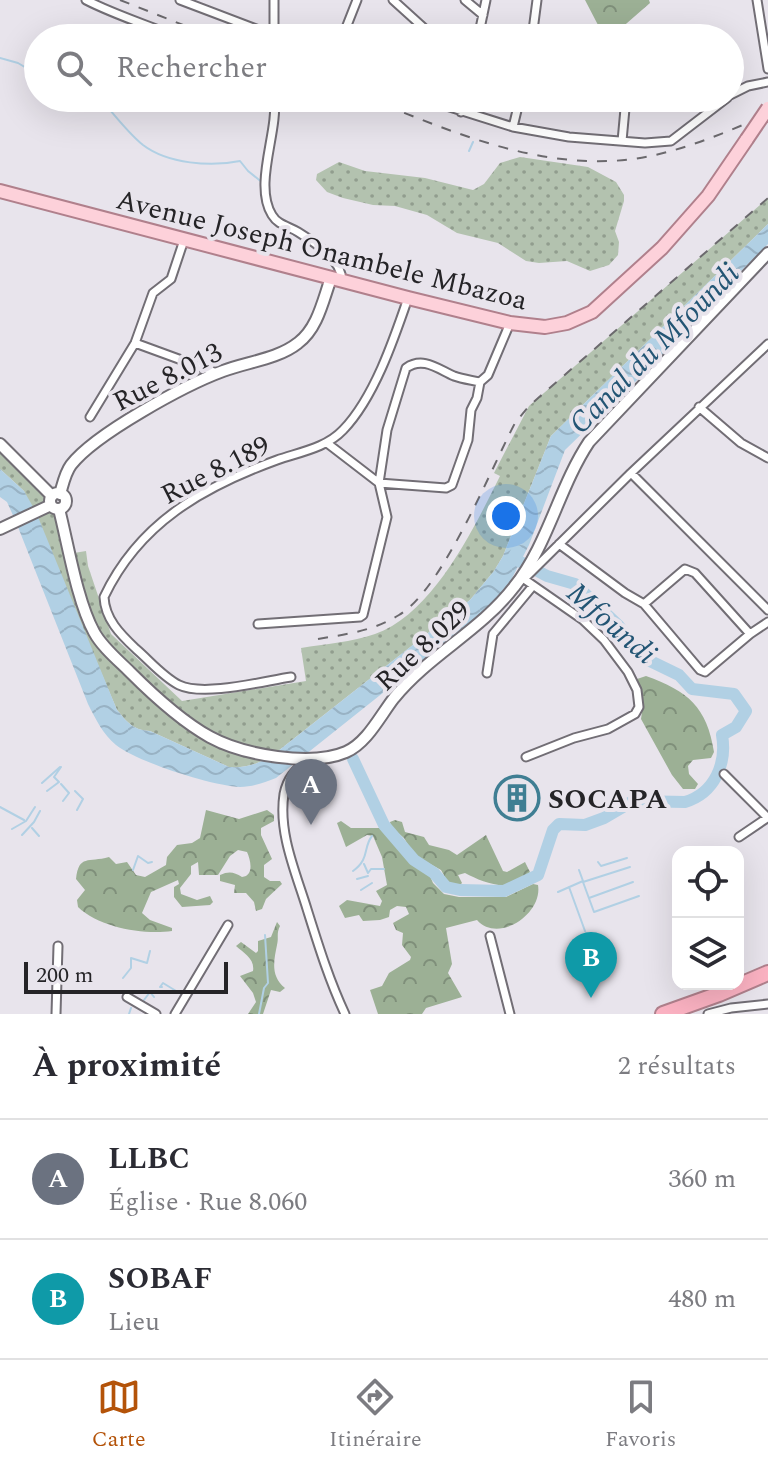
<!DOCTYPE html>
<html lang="fr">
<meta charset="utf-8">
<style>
body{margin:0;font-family:Spectral,serif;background:#f7f7f7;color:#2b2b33}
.controls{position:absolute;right:24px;bottom:24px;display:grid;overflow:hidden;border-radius:16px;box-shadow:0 8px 32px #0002}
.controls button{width:72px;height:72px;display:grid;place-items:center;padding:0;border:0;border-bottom:2px solid #e1e1e2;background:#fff;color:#2b2b33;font:40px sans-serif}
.scale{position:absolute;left:24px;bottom:20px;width:204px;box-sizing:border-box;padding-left:8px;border:4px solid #252427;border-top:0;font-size:22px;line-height:28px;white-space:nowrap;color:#252427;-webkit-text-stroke:6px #e8e4ec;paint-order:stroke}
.you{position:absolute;left:506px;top:516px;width:28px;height:28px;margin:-20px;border:6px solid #fff;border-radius:50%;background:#1a73e8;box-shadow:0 0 0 12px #1a73e833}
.badge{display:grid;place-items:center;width:52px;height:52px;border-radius:50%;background:#b45309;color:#fff;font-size:26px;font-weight:700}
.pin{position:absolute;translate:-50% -66px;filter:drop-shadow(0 2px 4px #0008)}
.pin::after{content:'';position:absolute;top:42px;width:28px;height:24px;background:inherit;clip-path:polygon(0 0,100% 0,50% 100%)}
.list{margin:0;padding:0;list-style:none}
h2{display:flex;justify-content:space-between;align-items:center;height:104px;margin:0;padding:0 32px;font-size:34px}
h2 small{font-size:26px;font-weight:400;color:#7c7c81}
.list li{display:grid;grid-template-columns:52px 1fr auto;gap:24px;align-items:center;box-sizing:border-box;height:120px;padding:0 32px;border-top:2px solid #e1e1e2}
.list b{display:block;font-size:30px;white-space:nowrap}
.list p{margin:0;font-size:26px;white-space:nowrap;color:#7c7c81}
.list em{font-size:26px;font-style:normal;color:#7c7c81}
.icon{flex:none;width:44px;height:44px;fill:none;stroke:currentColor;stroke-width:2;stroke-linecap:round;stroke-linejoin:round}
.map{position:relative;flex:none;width:768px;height:1014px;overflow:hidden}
.search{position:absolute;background:#fff;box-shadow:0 8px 32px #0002;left:24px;right:24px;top:24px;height:88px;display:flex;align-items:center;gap:20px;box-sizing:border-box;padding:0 28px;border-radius:44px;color:#7c7c81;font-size:30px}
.sheet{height:344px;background:#fff}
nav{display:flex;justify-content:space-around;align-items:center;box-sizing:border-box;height:112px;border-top:2px solid #e1e1e2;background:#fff;font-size:22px;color:#7c7c81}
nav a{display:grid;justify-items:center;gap:4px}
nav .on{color:#b45309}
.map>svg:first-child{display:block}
</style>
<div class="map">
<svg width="768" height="1014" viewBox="0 0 768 1014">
<defs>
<pattern id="grass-dots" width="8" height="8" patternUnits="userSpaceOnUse" patternTransform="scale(2)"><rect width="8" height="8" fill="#b3c2af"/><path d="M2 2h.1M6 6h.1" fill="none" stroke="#919d8e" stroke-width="1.8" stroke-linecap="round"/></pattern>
<pattern id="forest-crowns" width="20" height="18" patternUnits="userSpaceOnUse" patternTransform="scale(2)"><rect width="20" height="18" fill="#9cb095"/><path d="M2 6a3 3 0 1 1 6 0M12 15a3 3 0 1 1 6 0" fill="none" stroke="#7f8f7a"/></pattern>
<pattern id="water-waves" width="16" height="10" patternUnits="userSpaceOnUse" patternTransform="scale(2)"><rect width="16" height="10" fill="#b1d0e4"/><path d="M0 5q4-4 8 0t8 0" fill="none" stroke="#98b2c4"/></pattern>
</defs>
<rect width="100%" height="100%" fill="#e8e4ec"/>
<path fill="url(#grass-dots)" d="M520,157L588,167L616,182L624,195V201L615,231L619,242L618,255L609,265L590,271L567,261L539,263L526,261L498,243L457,233L427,215L395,206L373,205L343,198L327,192L316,180L317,174L339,162L365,171L425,178L473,190L484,184L500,163Z
M768,198V224L551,436L503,556L494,571L470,600L273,755C258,764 247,768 229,767L150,731C133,730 128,723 117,710L24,491L0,469V444L66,512L74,553L86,551L88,566L111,634L182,701L306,681L301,648C325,644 352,642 375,634C433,614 474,528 500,476L494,473L529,406Z"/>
<path fill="url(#forest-crowns)" d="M585,0H649L650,3L619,30H604L598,25Z
M646,676C688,691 707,707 714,752L711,758L693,760L688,766L689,774L698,784L695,789H683L672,775L641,719L643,705L637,679Z
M206,810L239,819L267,810L274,815V821L261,828V835L272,859L264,865V877L270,881H280L282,884L266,899L262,909L256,911L254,902L246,893H234L235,885L220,881V875C229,871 234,872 242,877C254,876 251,861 247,852L238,850L230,856L218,875H199L198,862L191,866V874L180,888L181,894L197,900L210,896L213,902L210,905L182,907L174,897V887L179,884L178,880L151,892L142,913L150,920L172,928V931C144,935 100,928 78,907L77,900L85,890L76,879C79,854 88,863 109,857L116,864L127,862L136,875L145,877L166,865L167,857L177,845L192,843L200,838Z
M395,820L402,822L405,832L424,837L429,845L449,850L457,855L486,835L503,871L507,872L525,862L530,872C513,895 484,883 465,873L458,875L462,883L459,886L449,884L441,870L414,855L404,838L391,827L390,822Z
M341,821L351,828H380L400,844L408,860L430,876L433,883L444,894L459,897H506L533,884L538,885C543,914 498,944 477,920L446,928L452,964L448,973L462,997L426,1008L422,1014H378L370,990L382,986L389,973L410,960L411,957L402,945L403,933L396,930L393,923L409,914L406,907L397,906L390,910L389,917L380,920L363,921L359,915L345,918L339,906L347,900L380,906L382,901L376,891L387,885L382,857L373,836L367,835L346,847L337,823Z
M277,922L280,926C276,934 279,937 277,945C274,960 270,976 285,988L280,992L271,990L263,1014H248L256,1002L253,993L240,976L253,971C255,959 244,953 236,946L241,942L256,953L258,951V941L271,937Z"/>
<path fill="url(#water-waves)" d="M768,224V244L711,301L697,322L565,450L529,545L510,582L487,610L276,778C265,782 253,787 240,787C213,786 137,762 116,745C103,734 96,720 88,704L16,522L7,502L0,497V469L24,491L36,512L117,710C128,723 133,730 150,731L229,767C247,768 258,764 273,755L470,600L494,571L503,556L551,436Z"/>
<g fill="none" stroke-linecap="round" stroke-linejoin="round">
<path stroke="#b1d0e4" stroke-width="2" d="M0,58L18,63L38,75
M100,98C113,113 127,132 143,145C168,164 211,167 240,161L248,171L263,183
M469,151L473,142
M42,783L60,767
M61,784L69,793L63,801
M47,791L59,782L54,777L61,767
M75,791L83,799L77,810
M0,807L24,820
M32,828L39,836
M12,829L26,821L35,807
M22,835L34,822L40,811
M598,862L601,866L627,858
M364,864L368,873L371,869H384
M630,867L583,882L594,912L639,896
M133,870L138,856L148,863L152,862
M353,871C370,859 363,847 372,836
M357,879L368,876
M569,887L585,931
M361,890L372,883
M558,892L583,881L579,870
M589,898L633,882
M123,978L131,968V958L147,963L150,951
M162,987H160L163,983L181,994
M144,1000L150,992L154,997
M129,1014L131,1008
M259,1014L264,988L268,983L265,935"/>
<path stroke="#b1d0e4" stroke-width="12" d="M353,759L384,825L414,860L434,873L446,887L460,890L504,891L538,875L553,830L559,824L585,825L604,818L633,801L685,802C715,793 727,763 722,735L736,727L746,711L734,694L692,689L679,675L644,658L618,625L575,584L547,576L513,558L517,551"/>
<g stroke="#726e75" stroke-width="11">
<path id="street" d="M86,0C115,15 148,25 179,38
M180,0L280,38
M274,0V36
M393,0L435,38
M465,0L483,15
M757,0L768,69
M342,38L357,0
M478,38L486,0
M532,38L537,0
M730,95L748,86L768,82
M274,98C279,131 253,184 272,215C278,225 288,226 298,232C314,242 341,259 342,280
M421,98L513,127L569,137L645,143L671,141L727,98
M461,112L465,98
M513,127L520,98
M622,141L626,98
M135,343L217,373
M480,382L477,398L471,410L468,440L452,485L446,488L379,483L387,430L406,368C423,356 438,369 454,376C462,379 471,380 480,382L488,375L510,323
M699,407L741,443L768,458
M90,417L135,343L153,293L171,279L184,240
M631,473L768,610
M559,544L625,593L644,604L685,569L695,573L750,634L768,622
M525,578L631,473L768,344
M524,579L583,620L604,640L628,672L637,690L639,707L635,714L608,729L574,738L526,757
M644,604L700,670L705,672L750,634
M258,624L360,617L363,615L387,517L379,483L327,443
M487,673L493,634L532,587
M291,677C264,681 204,697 179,685C163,677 149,660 136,649C120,634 105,619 104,597C139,523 203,487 277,460C300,452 326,448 343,430C374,398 394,339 408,298
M308,760C295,770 287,778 284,794C278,833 296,873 307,909C318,944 329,980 345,1014
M724,774L768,818
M739,837L767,818
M490,936L510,1014
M127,997L156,1014
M56,1014L58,946
M175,1014L228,925
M708,1014L731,1008L768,1004"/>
</g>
<g stroke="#726e75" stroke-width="14">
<path id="secondary" d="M0,444L52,496
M50 501a8 8 0 1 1 16 0a8 8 0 1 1-16 0Z
M60,494C63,484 65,473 71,465C95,434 185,385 223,371C247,362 278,359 298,343C318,328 323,300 331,278
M59,509C68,544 77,601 94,632C102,647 118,660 130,672C154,696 181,721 210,737C243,755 311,767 346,752C367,743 380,716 394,698C429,655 480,631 514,587C548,545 559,487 589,442L768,253
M0,529L51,505"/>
</g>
<g stroke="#b0808c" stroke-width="16">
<path id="primary" d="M0,191L408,298L510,323L545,327L567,323L592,312L662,248L708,196L747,139"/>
</g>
<g stroke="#b0808c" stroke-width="18">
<path id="highway" d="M663,1014L719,994L768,973"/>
</g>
<use href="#street" stroke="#fff" stroke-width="7"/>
<use href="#secondary" stroke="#fff" stroke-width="10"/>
<use href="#primary" stroke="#fdd1da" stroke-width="12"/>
<use href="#highway" stroke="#fbb2c2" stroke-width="14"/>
<path stroke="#6b696d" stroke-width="2" stroke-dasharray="10 10" stroke-linecap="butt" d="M120,0L216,38
M367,98C453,132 539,171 634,159C680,152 725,133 768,114
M318,639C347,634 373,631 399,615C442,590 490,471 515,423L529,406L768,198"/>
<g stroke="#b0808c" stroke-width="16" stroke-linecap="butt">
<path id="primary-bridge" d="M747,139L768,108"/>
</g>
<use href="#primary-bridge" stroke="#fdd1da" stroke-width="12"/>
</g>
<defs>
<g id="building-ring" transform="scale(2.3)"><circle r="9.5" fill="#e8e4ec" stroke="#3f7e93" stroke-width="1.5"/><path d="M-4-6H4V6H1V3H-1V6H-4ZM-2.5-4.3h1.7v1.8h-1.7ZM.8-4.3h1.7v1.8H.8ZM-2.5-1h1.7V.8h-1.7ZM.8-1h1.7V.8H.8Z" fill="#3f7e93"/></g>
</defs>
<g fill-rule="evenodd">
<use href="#building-ring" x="517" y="798"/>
</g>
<g text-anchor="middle" stroke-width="8" stroke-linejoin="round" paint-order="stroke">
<g font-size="28" fill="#252427" stroke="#e8e4ec">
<text transform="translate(322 249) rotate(14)" y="10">Avenue Joseph Onambele Mbazoa</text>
<text transform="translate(167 376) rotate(-27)" y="10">Rue 8.013</text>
<text transform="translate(215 469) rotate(-27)" y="10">Rue 8.189</text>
<text transform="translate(422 645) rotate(-43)" y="10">Rue 8.029</text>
</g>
<g font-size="28" font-weight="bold" fill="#252427" stroke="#e8e4ec" text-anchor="start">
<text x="548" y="808">SOCAPA</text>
</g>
<g font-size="30" font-style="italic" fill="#235574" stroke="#e8e4ec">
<text transform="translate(654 348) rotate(-45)" y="10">Canal du Mfoundi</text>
<text transform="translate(612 623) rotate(41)" y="10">Mfoundi</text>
</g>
</g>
</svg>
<div class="controls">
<button><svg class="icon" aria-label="locate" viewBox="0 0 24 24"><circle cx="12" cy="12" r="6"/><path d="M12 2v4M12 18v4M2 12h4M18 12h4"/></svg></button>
<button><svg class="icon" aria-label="layers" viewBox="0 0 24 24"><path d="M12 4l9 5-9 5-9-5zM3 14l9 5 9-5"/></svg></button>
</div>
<div class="scale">200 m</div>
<div class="you"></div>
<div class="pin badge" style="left:311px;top:825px;background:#6b7280">A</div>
<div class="pin badge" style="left:591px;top:998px;background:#0f9aa8">B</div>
<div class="search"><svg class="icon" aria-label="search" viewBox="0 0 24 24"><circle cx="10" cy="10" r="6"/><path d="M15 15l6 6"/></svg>Rechercher</div>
</div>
<section class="sheet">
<h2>À proximité<small>2 résultats</small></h2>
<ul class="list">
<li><span class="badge" style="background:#6b7280">A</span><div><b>LLBC</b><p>Église · Rue 8.060</p></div><em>360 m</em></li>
<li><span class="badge" style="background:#0f9aa8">B</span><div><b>SOBAF</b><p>Lieu</p></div><em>480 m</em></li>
</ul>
</section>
<nav>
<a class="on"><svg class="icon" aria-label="map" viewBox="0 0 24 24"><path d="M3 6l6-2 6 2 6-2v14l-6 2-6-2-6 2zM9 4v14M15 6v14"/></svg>Carte</a>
<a><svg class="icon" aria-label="directions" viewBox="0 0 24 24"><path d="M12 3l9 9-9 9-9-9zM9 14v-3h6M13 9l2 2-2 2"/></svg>Itinéraire</a>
<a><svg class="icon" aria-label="saved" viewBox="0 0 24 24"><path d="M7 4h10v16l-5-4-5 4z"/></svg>Favoris</a>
</nav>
